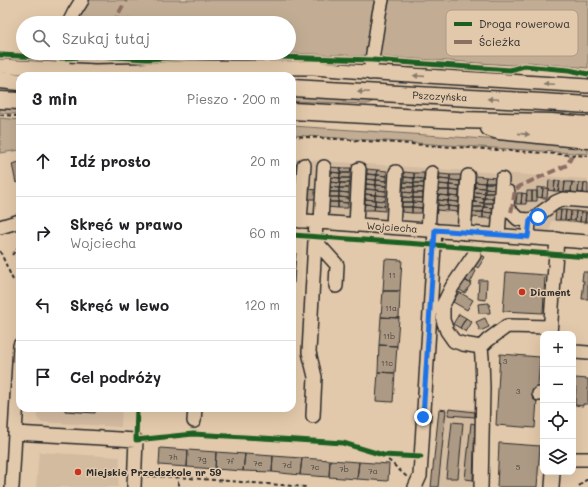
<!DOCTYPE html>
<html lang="pl">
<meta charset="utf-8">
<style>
body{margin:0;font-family:Mali,sans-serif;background:#f6f6f6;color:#202124}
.controls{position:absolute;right:12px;bottom:12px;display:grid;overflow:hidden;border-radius:8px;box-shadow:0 4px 16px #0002}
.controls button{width:36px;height:36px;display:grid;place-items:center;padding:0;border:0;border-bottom:1px solid #e0e0e0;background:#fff;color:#202124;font:20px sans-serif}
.stop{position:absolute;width:12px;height:12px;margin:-9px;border:3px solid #1a73e8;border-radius:50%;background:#fff}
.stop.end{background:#1a73e8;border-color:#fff;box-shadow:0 1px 4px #0008}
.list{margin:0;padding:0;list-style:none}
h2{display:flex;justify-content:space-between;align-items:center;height:52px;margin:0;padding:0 16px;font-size:17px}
h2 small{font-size:13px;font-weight:400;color:#757577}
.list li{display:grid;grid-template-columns:26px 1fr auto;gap:12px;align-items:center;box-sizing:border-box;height:72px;padding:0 16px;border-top:1px solid #e0e0e0}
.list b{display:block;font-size:15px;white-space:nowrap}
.list p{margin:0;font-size:13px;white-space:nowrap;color:#757577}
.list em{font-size:13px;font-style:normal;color:#757577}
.icon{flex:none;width:22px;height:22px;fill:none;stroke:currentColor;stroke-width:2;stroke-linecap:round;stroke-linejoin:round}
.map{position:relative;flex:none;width:588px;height:487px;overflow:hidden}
.search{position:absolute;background:#fff;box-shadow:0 4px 16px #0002;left:16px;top:16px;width:280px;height:44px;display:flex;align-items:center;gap:10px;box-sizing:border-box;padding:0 14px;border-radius:22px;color:#757577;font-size:15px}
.panel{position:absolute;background:#fff;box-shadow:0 4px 16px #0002;left:16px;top:72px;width:280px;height:340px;border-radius:12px}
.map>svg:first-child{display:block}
</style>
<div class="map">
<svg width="588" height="487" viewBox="0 0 588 487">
<rect width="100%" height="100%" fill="#e3c9ab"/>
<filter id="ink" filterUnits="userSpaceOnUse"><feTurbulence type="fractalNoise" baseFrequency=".025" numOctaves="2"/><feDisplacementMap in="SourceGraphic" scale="8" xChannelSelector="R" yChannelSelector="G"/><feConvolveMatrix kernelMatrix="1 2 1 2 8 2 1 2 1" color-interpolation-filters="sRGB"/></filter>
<g filter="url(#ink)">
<path fill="#d3bba0" d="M292,159L588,179V224L551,221L550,231L292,212Z
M38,408H122L121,427L41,422L37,417Z
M444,409H475L473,487H438Z
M39,452L120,457L118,487H36Z"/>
<path fill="#c2ad94" stroke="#766c60" d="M89,0H588V68L529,62L512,65L367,56L285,53H289V23H154V20L123,19L116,23H73Z
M292,95L379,99L367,104L292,101Z
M0,108L20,109V114L0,113Z
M0,118L20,120V150L0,153Z
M292,126L575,145L588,147V154L292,135Z"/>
<path fill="#ad9a85" stroke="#2b2b2b" d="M20,162V182L16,183L12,164Z
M292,164H298L297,169H292Z
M330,167L341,168L340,173L330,172Z
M341,168H351L350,173H340Z
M367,169L377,170V175L367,174Z
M377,170L387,171V176L377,175Z
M330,172L340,173V178L329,177Z
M404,172L414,173V178L404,177Z
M340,173H350V178H340Z
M414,173H424V179L414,178Z
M367,174L377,175L376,180L366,179Z
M440,174L450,175V180L439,179Z
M377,175L387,176V181L376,180Z
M450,175H461L460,181L450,180Z
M475,176L486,177L485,183L475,182Z
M329,177L340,178V183L329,182Z
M404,177L414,178V183L404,182Z
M486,177L497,178L496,183H485Z
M340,178H350V183H340Z
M414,178L424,179V183H414Z
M366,179L376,180V185L366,184Z
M439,179L450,180L449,185L439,184Z
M376,180L387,181L386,186L376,185Z
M450,180L460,181V186L449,185Z
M549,180L555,181L554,191L548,190Z
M555,181H560L558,191H554Z
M560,181L565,182L564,192L558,191Z
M329,182L340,183L339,188L329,187Z
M404,182L414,183V187H403Z
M475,182L485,183V188L474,187Z
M565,182H572L571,192H564Z
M572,182L579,183L578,193L571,192Z
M340,183H350L349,188H339Z
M414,183H424V188L414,187Z
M485,183H496V189L485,188Z
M579,183H584L583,193H578Z
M584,183L588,184V194L583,193Z
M366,184L376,185V190L366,189Z
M439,184L449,185V190H439Z
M376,185L386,186V191L376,190Z
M449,185L460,186L459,191L449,190Z
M329,187L339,188V192H328Z
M403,187H414L413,193L403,192Z
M414,187L424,188L423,193H413Z
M474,187L485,188V193L474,192Z
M537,187L543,188L542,198L537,197Z
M339,188H349V193L339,192Z
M485,188L496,189V193H485Z
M543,188H548L547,198H542Z
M308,189L317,190L316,199H308Z
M366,189L376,190L375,195L365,194Z
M376,190L386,191V196L375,195Z
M439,190H449V196L438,195Z
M449,190L459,191V197L449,196Z
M527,191H532V201H526Z
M532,191H537V201H532Z
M328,192H339V197H328Z
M339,192L349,193V198L339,197Z
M403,192L413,193V198L403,197Z
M474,192L485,193L484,198L474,197Z
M413,193H423V198H413Z
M485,193H496L495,198H484Z
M517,193H522L521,204H516Z
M522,193L527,194L526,204H521Z
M365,194L375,195V200L365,199Z
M375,195L386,196L385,201L375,200Z
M438,195L449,196L448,201L438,200Z
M449,196L459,197V202L448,201Z
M328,197H339L338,202H328Z
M339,197L349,198L348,203L338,202Z
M403,197L413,198V202H402Z
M474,197L484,198V203L474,202Z
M413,198H423V203L413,202Z
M484,198H495V203H484Z
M365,199L375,200V205L365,204Z
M375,200L385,201V206L375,205Z
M438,200L448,201V206L438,205Z
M448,201L459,202L458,207L448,206Z
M328,202H338V208L327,207Z
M338,202L348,203V208H338Z
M402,202H413L412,207H402Z
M413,202L423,203L422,208L412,207Z
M474,202L484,203V207H473Z
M484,203H495V208L484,207Z
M365,204L375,205L374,210H364Z
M375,205L385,206V211L374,210Z
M438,205L448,206V211L437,210Z
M448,206L458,207V212L448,211Z
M402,207H412V213L402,212Z
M412,207L422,208V213H412Z
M473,207H484L483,212H473Z
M484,207L495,208L494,213L483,212Z
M556,210H561L560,220H555Z
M561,210H566L565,220H560Z
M566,210L571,211L570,221L565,220Z
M571,211H576L575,221H570Z
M576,211L581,212L580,222L575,221Z
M473,212H483V218L472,217Z
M483,212L494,213V218H483Z
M581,212H586L585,222H580Z
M586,212H588V222H585Z
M292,252L296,253L294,283H292Z
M480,254L485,257L478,268L473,265Z
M385,259L402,260L400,291H383Z
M471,268L476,271L470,283L464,279Z
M506,272L545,275L543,313L503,311Z
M583,272H588V299H582L584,281H582Z
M464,280L471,284L465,293L458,289Z
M479,280H487L486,300L478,299Z
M383,291H400L399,318L381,317Z
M459,292L473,300L467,310L453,302Z
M489,303L490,313H479L478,304Z
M459,314L466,318L460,328L453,324Z
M381,317L399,318L397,346L379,345Z
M466,318L472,322L466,332L460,328Z
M485,318L489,327L480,331L476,322Z
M379,345L397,346L395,373L378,372Z
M500,354L540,357L535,428L496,425Z
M378,372L395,373L393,402L376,401Z
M575,378L588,379V404H583V406L575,405L576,387H574Z
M65,408H96L95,413L65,411Z
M439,409L446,410L438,487H431Z
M449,409L475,412V417L448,415Z
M452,422L463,423L458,478H446Z
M471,423L475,424L473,480L465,479Z
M499,443L540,446L537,487H497Z
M160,448L188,450L187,467L159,465Z
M188,450L216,452L215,469L187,467Z
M216,452L245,454L243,471L215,469Z
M245,454L273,456L272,472L243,471Z
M273,456L302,458L300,475L272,472Z
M302,458L330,460L329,477L300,475Z
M330,460L359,462L357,479L329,477Z
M359,462L389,464L388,481L357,479Z"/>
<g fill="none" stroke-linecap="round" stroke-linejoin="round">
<g stroke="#2b2b2b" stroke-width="16">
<path id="minor" d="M69,23L74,13L82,0
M0,66L95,71L139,70L196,67L314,68L378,73L588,86
M63,69V53
M370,73L379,14L382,0
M508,192L507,208L518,219L529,220
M292,220L588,242
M300,221L304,165
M321,222L324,167
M356,225L359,169
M0,227L20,221
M393,227L396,172
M428,230L432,173
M464,233L468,176
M498,235L502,179
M528,237L529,220L538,217L542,212L556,202L563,199L588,201
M315,245H319L337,265L336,286
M474,255L452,287L443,305V320L447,331L454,341L463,344L481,347
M550,334L557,239
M575,352L588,353
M539,394H543
M313,416L315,377L309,352L316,222
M194,421L195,408
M15,433L136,440L134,487
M573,459H588
M12,487L20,345
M415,487L420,476L435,230
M481,487L483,388L482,358L481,347L488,340L507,326L550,327
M552,487L553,472"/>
</g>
<g stroke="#2b2b2b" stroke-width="19">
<path id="major" d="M0,80L20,82
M292,88L559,103L588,105
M0,100L20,101
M292,111L459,120L551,122L588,125
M489,128L499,131L588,140"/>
</g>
<path stroke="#2b2b2b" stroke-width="2" stroke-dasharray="4 3" stroke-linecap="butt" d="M151,53H155
M100,56V53
M0,115L20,116
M292,136L588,156
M0,251L13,280
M12,255L20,245
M383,455L407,477
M146,476L176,477L180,487
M176,477L306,487
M579,486L586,480H588"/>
<use href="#minor" stroke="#e3c9ab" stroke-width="13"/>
<use href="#major" stroke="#e3c9ab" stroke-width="16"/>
<path stroke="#8d6e63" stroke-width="4" stroke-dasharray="8 4" stroke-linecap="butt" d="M113,23L117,17L126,0
M511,212L512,208L515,190L520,186L567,165L572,156"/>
<g stroke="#e3c9ab" stroke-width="8">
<path id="cycleway" d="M0,55L63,58L100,56L147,59L214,55L372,60L510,70L524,66L569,70L588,74
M292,235L434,245L588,257
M137,408L136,440L193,434L297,440L343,443L383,455L421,457"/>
</g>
<use href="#cycleway" stroke="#1b5e20" stroke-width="5"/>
</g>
<defs><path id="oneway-solid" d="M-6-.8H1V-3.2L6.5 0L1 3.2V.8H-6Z"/></defs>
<g fill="#877a6b">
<use href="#oneway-solid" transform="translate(419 76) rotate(-176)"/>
<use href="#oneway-solid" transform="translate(549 84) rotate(-177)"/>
<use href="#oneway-solid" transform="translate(363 92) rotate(-177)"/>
<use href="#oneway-solid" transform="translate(493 99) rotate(-177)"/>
<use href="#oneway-solid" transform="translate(524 134) rotate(6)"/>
</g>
</g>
<g fill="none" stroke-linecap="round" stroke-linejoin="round" filter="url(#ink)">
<path stroke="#1a73e8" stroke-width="5" d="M423,417L435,230L528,237L530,220L538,217"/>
</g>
<g fill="#c8321e" stroke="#e3c9ab" stroke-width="1.5">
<circle cx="522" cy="292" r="4"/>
<circle cx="78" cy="472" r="4"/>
</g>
<g text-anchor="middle" stroke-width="3" stroke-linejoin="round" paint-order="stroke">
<g font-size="8" fill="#4c4742">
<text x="392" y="278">11</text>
<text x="391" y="311">11a</text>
<text x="389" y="339">11b</text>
<text x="505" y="364">3</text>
<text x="387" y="366">11c</text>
<text x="518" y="394">3</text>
<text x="173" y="460">7h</text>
<text x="202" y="462">7g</text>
<text x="230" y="464">7f</text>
<text x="258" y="466">7e</text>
<text x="287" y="468">7d</text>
<text x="315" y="470">7c</text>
<text x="518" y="470">5</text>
<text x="344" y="472">7b</text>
<text x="373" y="474">7a</text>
</g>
<g font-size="10" fill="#2b2b2b" stroke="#e3c9ab">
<text transform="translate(440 96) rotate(3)" y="4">Pszczyńska</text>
<text transform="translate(392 227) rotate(4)" y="4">Wojciecha</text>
</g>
<g font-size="10" font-weight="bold" fill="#2b2b2b" stroke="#e3c9ab" text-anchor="start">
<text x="530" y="296">Diament</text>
<text x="86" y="476">Miejskie Przedszkole nr 59</text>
</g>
</g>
<rect x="446" y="10" width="132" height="46" rx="6" fill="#e3c9ab" stroke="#ac9a85" stroke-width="1"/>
<rect x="454" y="22" width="18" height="4" fill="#1b5e20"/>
<rect x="454" y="40" width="18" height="4" fill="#8d6e63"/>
<g font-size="11" fill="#2b2b2b">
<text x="479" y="28">Droga rowerowa</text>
<text x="479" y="46">Ścieżka</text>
</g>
</svg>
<div class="controls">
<button>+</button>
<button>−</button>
<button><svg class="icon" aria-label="locate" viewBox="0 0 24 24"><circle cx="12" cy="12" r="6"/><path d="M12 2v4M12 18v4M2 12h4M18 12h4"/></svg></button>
<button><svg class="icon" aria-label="layers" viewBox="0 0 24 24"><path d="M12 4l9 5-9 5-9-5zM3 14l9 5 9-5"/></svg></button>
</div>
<div class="stop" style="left:538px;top:217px"></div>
<div class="stop end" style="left:423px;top:417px"></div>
<div class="search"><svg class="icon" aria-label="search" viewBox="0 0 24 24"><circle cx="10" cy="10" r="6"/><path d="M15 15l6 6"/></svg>Szukaj tutaj</div>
<section class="panel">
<h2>3 min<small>Pieszo · 200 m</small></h2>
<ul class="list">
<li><svg class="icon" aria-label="ahead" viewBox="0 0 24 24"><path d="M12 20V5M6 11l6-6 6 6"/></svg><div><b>Idź prosto</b></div><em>20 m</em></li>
<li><svg class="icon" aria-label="right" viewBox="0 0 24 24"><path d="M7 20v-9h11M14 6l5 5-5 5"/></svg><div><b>Skręć w prawo</b><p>Wojciecha</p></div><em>60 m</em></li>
<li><svg class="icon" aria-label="left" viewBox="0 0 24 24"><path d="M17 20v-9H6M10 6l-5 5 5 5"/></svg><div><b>Skręć w lewo</b></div><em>120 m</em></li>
<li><svg class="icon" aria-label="arrive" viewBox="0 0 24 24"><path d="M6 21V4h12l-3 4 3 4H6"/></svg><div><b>Cel podróży</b></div></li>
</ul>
</section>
</div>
